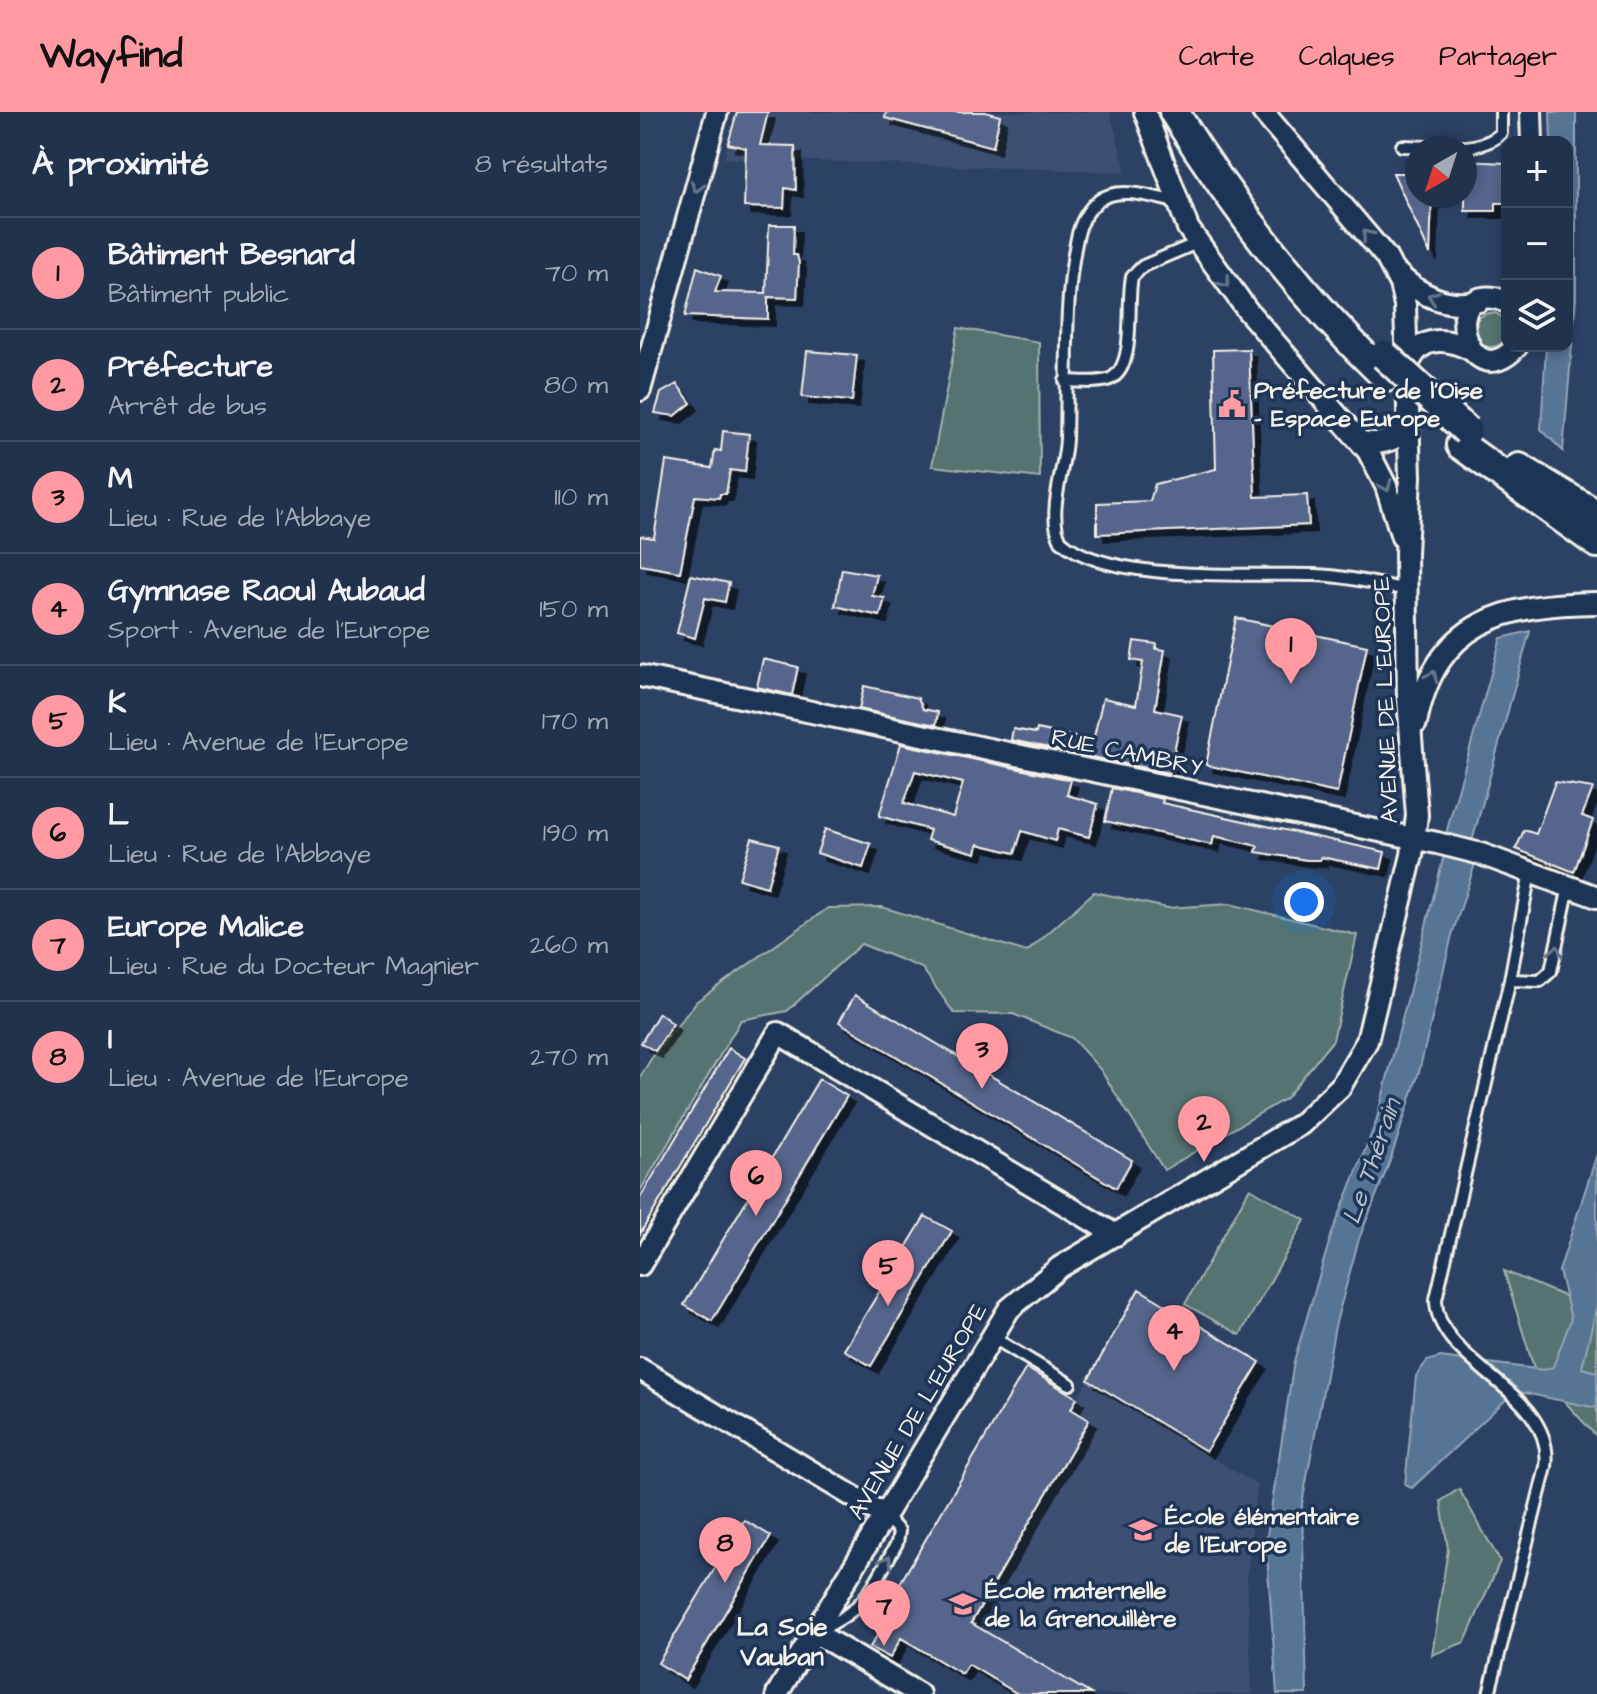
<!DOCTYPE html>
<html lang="fr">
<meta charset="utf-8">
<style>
body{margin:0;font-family:"Architects Daughter",sans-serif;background:#293a53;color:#f1f3f6}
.controls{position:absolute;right:24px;top:24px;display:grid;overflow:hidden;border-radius:16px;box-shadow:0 4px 12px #0003}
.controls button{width:72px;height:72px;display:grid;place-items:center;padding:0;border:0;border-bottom:2px solid #3e4d64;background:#21324c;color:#f1f3f6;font:40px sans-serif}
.compass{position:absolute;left:765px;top:24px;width:72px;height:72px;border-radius:50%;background:#21324c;box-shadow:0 4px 12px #0003;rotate:219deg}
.you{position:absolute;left:664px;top:790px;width:28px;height:28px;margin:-20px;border:6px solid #fff;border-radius:50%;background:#1a73e8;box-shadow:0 0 0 12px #1a73e833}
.badge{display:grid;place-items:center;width:52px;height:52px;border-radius:50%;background:#ff9aa2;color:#111;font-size:26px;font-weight:700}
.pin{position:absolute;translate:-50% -66px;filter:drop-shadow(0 2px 4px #0008)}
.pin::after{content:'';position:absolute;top:42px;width:28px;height:24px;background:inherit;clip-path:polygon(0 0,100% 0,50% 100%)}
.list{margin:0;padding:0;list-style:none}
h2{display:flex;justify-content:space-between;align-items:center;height:104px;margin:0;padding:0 32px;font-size:34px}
h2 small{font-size:26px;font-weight:400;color:#a2aab5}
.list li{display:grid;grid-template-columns:52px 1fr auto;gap:24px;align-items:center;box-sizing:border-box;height:112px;padding:0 32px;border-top:2px solid #3e4d64}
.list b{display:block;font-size:30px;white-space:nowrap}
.list p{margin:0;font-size:26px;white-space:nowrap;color:#a2aab5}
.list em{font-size:26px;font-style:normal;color:#a2aab5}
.icon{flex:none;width:44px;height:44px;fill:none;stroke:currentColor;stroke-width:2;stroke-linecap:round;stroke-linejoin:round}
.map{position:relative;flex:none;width:957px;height:1582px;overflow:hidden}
header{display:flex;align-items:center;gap:48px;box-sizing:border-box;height:112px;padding:0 40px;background:#ff9aa2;color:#111}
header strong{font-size:38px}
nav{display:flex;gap:44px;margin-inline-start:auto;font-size:28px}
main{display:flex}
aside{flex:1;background:#21324c}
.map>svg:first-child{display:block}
</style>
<header>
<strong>Wayfind</strong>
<nav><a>Carte</a><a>Calques</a><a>Partager</a></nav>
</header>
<main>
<aside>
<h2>À proximité<small>8 résultats</small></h2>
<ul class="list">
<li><span class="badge">1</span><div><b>Bâtiment Besnard</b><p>Bâtiment public</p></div><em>70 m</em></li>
<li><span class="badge">2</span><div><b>Préfecture</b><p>Arrêt de bus</p></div><em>80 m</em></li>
<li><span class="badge">3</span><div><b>M</b><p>Lieu · Rue de l'Abbaye</p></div><em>110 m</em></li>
<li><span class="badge">4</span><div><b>Gymnase Raoul Aubaud</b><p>Sport · Avenue de l'Europe</p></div><em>150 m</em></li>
<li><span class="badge">5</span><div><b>K</b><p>Lieu · Avenue de l'Europe</p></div><em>170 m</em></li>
<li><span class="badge">6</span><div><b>L</b><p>Lieu · Rue de l'Abbaye</p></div><em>190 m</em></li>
<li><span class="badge">7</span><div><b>Europe Malice</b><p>Lieu · Rue du Docteur Magnier</p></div><em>260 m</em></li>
<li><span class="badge">8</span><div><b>I</b><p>Lieu · Avenue de l'Europe</p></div><em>270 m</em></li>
</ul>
</aside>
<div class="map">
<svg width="957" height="1582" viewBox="0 0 957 1582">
<defs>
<filter id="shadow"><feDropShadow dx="7" dy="7" stdDeviation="0" flood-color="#0009"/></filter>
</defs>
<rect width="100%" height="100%" fill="#2c4265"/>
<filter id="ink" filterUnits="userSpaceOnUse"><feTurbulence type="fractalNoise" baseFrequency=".0125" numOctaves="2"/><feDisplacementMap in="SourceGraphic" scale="16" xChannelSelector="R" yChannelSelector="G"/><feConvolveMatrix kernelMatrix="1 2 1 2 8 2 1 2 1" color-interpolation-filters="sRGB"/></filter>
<g filter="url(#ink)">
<path fill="#3c4f72" d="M97,0H470L486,60L84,46Z
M386,1256L437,1286L448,1268L617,1373L607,1466L612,1582H378L328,1553L322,1562L265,1529L271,1519L242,1502Z"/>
<path fill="#557371" stroke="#a4b2ac" stroke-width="2" d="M834 218a17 17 0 1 1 34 0a17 17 0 1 1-34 0Z
M318,216L399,230L400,366L292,354Z
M454,780L527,796L590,792L717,823L693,928L646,986L524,1058L460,957L432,926L373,902L314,901L282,856L221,832L147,899L101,908L0,1079V965L11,947L57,889L188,796L242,795L387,840Z
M610,1076L665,1108L600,1223L545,1192Z
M864,1159L957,1198V1325L894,1256Z
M819,1377L860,1449L825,1530L792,1543L808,1437L801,1389Z"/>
<path fill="#577495" stroke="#96a6b6" stroke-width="2" d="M910,0H936V186L923,339L901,317L906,234H927V30H911Z
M890,519L830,737L834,755L812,823L779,960L750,1049L719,1127L695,1214L662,1392L667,1582H637L626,1430L654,1249L691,1124L736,1010L803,747L805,725L861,526Z
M957,1042V1193L942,1256L957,1260V1296L875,1279L772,1376L765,1373L776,1264L787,1249L800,1245L904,1258L913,1255L931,1207L919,1159Z"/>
<path fill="#55658b" stroke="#f4f1e8" stroke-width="2" fill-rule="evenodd" filter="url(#shadow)" d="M97,0H128L120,33L155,34L156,78L145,76L144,96L104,95L106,36L88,32Z
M246,0H345L360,4L353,35L245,6Z
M825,49L865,51L867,91H856V99H825Z
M753,61H777V84H792L790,142Z
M129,113H154L153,143H157L159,151L157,186L128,185V207L45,204L57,155L81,164L75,180L126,181Z
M609,237L615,385L667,383L669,413L457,422V391L510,389L515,372L576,357L573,238Z
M167,239L217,243L212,289L162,285Z
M37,272L51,291L35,304L15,301L21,281Z
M83,319L109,322L105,360L90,358L86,382H80L79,386L55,384L40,460L0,453V424L14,426L26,349L72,356L75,338L81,339Z
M202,457L237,463L232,484L245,486L240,504L195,494Z
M51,463L89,471L85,490L65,486L55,526L37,521Z
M596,506L727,534L697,681L566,653Z
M494,529L517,532L516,537L525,538L515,597L542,603L529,661L371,628L373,617L396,621L397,617L453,629L463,586L496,593L503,550L491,548Z
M123,547L158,555L152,583L117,575Z
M224,574L278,586L283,597L298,600L296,613L219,597Z
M261,632L431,668L427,683L458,692L449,725L418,717L415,729L382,719L375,741L338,732L336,741L287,728L290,718L239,704ZM275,659L323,671L313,705L264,691Z
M915,670L953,676L942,704L953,708L934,760L876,737L884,718L896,722Z
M472,676L523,687L522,691L745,740L741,757L681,745L680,748H667L616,740L618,734L574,724L572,733L465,709Z
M185,717L231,732L223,756L177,741Z
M112,726L139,733L127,775L99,767Z
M215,883L492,1048L476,1076L199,910Z
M19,901L33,912L15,939L1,931Z
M89,936L105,946L0,1122V1086Z
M179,967L207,984L72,1209L44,1193Z
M285,1104L312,1119L231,1254L204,1238Z
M499,1177L620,1250L566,1339L448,1268Z
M386,1256L437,1286L431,1297L449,1308L331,1511L451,1582H378L328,1552L322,1562L261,1526L250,1546L230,1535L248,1506L242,1502Z
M104,1408L131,1424L45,1568L18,1551Z"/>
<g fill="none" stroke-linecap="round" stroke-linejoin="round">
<g stroke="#f4f1e8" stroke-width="16">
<path id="lane" d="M762,34C791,34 840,43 861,21V0
M535,90C513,85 478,73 458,89C447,98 440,112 437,126C423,192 428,260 426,327C425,358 406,401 421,429C469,472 611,461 675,463C706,464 737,472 767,478
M425,269C439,269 458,272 470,267C497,255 486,191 492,165L503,154L557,131
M870,868L900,869L911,859L929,774
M352,1225L430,1272
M179,1518C227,1498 233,1473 257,1431L259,1419L244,1403
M849,1582L906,1355C916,1278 795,1253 796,1187L870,868L890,760"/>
</g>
<g stroke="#f4f1e8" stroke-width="26">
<path id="street" d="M505,0L548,116L607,198L728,339L746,374L762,425
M891,0L892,30
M757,161C779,183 808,197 839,189
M867,190C795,160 825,292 877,234
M768,254C779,222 808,225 833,239
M0,278L77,0
M721,330C742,333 759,330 768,309
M0,564L797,731L841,742L957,785
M776,611C796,508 865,492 957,491
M0,1153L138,921L476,1123
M0,1257L244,1403
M174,1520L279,1582
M137,1582L369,1197L420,1155L661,1012L700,975L727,929L772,743L777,703L768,587L766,441L770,365L765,193L760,172L746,145L623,0"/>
</g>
<g stroke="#f4f1e8" stroke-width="34">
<path id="secondary" d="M534,0C594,96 664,187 746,265
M821,333L957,431
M879,356L957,403"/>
</g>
<use href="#lane" stroke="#1d3557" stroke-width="10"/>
<use href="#street" stroke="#1d3557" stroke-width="20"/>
<use href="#secondary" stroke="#1d3557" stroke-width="28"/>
<g stroke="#f4f1e8" stroke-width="34" stroke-linecap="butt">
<path id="secondary-bridge" d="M744,243L827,319"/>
</g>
<use href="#secondary-bridge" stroke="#1d3557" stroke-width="28"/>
</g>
<defs><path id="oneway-chevron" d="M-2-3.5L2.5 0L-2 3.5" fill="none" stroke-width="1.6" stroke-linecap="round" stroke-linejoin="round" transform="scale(2)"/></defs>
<g stroke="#68778a">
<use href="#oneway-chevron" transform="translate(57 75) rotate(105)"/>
<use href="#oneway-chevron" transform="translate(727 123) rotate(-130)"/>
<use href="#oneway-chevron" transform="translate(585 170) rotate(52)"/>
<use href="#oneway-chevron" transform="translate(793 185) rotate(-160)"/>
<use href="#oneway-chevron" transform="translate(746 374) rotate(67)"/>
<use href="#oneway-chevron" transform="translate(792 564) rotate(-65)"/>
<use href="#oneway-chevron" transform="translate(916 839) rotate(-78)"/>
<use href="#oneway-chevron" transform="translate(247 1449) rotate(-60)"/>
</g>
</g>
<defs>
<g id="civic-bare" transform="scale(2.16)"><path d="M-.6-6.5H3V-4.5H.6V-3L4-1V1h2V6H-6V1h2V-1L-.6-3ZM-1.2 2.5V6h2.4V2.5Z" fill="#ff9aa2" stroke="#1d3557" stroke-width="2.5" paint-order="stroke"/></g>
<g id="school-bare" transform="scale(2.16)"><path d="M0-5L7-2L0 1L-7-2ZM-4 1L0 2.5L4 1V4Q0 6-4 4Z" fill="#ff9aa2" stroke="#1d3557" stroke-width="2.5" paint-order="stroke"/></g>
</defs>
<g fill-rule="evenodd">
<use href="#civic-bare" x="592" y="292"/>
<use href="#school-bare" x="503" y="1418"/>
<use href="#school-bare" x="323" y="1492"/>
</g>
<g text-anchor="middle" stroke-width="7" stroke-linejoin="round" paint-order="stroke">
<g font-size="24" font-weight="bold" fill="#f4f1e8" stroke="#1d3557" text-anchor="start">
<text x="614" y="286">Préfecture de l'Oise<tspan x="614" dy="28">– Espace Europe</tspan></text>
<text x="525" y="1412">École élémentaire<tspan x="525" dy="28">de l'Europe</tspan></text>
<text x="345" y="1486">École maternelle<tspan x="345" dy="28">de la Grenouillère</tspan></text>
</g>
<g font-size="24" fill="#f4f1e8" stroke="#1d3557">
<text transform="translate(745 588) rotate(-92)" y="8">AVENUE DE L'EUROPE</text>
<text transform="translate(487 640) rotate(12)" y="8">RUE CAMBRY</text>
<text transform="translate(277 1299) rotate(-59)" y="8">AVENUE DE L'EUROPE</text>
</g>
<g font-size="26" font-style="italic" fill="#b5bfc7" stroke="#1d3557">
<text transform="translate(731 1049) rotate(-71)" y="9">Le Thérain</text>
</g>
<g font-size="26" font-weight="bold" fill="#f4f1e8" stroke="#1d3557">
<text x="142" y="1523">La Soie<tspan x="142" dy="30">Vauban</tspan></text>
</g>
</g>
</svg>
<div class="controls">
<button>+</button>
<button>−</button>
<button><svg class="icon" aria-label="layers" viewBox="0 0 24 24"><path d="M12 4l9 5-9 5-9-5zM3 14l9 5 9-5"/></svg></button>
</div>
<svg class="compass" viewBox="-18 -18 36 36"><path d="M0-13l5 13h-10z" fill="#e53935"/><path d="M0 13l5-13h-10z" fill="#a2aab5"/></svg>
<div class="you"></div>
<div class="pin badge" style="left:651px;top:572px">1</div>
<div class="pin badge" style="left:564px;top:1050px">2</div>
<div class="pin badge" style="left:342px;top:977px">3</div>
<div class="pin badge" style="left:534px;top:1259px">4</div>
<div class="pin badge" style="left:248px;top:1194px">5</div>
<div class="pin badge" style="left:116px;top:1104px">6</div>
<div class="pin badge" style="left:244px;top:1534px">7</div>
<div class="pin badge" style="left:85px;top:1471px">8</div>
</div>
</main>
